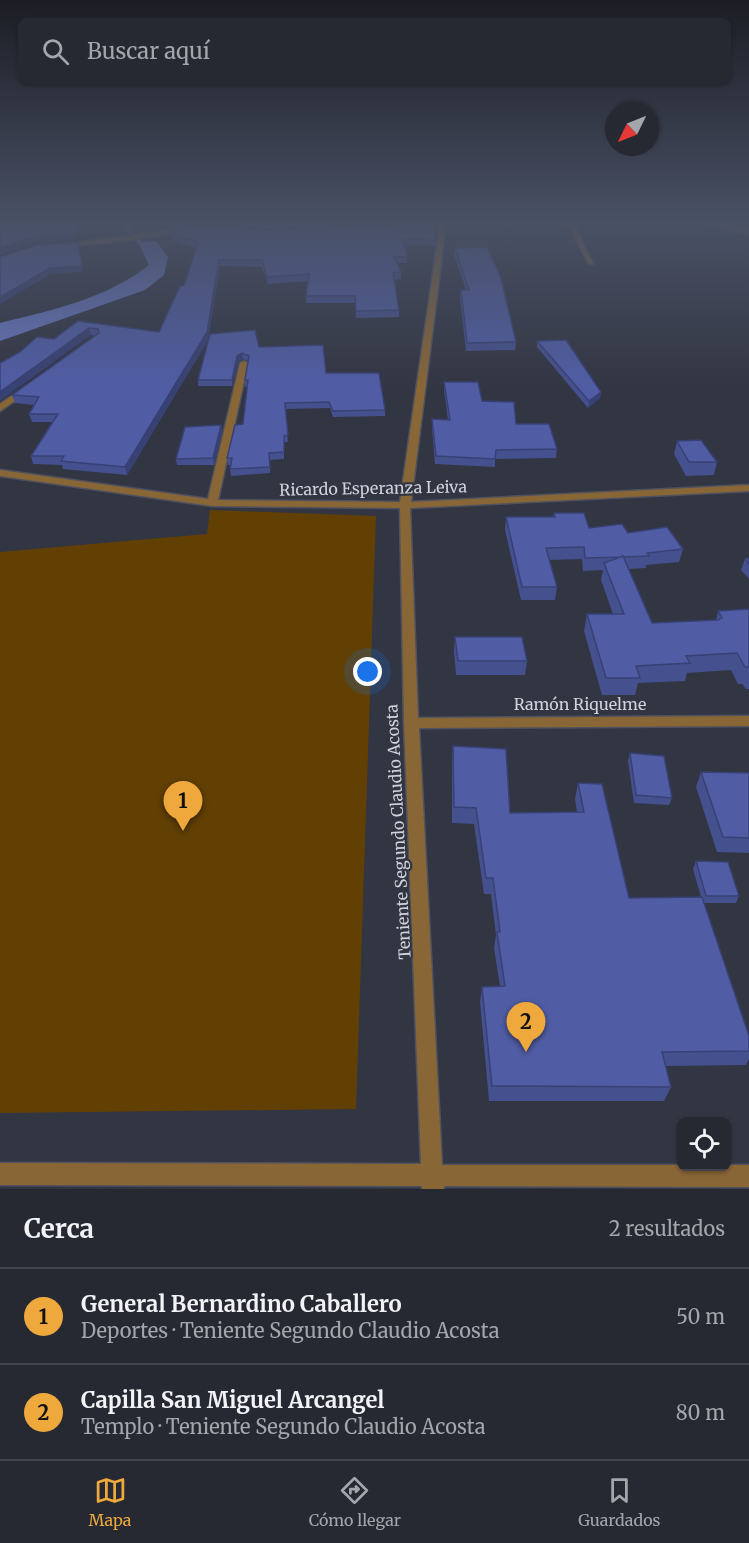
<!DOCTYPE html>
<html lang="es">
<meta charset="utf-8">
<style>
:root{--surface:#262832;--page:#32343e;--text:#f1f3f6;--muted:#a4a6ac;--line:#42444d;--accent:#eea83c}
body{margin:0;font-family:Merriweather,serif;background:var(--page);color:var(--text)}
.controls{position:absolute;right:18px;bottom:18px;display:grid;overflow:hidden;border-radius:9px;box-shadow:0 2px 4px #0004}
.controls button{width:54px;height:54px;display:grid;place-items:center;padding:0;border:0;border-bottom:2px solid var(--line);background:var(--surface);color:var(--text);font:30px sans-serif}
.compass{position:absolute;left:605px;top:102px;width:54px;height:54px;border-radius:50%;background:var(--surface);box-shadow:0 2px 4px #0004;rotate:227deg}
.you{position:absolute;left:368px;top:672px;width:21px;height:21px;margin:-15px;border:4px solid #fff;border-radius:50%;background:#1a73e8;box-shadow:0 0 0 9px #1a73e833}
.badge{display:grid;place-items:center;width:39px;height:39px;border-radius:50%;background:var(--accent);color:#111;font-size:20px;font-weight:700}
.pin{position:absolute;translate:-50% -50px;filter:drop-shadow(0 2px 3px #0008)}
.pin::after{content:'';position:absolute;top:32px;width:21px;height:18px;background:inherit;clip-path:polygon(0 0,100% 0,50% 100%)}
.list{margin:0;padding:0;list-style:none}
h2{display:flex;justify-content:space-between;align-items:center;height:78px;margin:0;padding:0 24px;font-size:26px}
h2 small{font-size:20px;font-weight:400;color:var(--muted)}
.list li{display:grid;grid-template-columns:39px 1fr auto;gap:18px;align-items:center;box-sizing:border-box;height:96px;padding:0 24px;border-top:2px solid var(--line)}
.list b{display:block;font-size:22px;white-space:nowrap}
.list p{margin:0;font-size:20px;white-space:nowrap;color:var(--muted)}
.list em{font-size:20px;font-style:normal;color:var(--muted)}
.icon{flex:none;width:33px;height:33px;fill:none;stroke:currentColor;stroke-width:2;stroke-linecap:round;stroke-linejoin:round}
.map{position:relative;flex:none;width:749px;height:1189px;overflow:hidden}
.search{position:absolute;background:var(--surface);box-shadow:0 2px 4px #0004;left:18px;right:18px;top:18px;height:66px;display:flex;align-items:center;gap:15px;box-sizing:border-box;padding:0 21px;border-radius:9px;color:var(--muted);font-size:22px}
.sheet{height:270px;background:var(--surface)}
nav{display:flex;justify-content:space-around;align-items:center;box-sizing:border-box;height:84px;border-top:2px solid var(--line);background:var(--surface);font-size:16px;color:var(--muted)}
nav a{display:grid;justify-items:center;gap:3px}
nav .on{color:var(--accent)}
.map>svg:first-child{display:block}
.green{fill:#624004}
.water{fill:#6775c0}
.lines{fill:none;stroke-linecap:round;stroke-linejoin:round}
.stream{fill:#6775c0;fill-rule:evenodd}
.street-casing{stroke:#4f515e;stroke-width:3}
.street{fill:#896636;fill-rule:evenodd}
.wall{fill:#45508e}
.shaded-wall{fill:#384174}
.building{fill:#505da5;stroke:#384174;stroke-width:1.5}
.labels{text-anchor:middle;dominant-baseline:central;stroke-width:4.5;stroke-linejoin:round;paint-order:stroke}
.street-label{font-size:16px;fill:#d1d3db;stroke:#323542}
</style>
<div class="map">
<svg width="749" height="1189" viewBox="0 0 749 1189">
<rect width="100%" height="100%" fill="#323542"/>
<path class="green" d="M 210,510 L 376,516 L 356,1109 L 0,1113 L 0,552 L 207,534 Z"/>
<path class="water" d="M 156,241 L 168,257 L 164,275 L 145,290 L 0,341 L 0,323 C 52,310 106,299 149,265 L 138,242 Z"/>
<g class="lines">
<path class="stream" d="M 129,224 L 133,224 L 129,228 L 151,250 L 151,252 L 147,252 L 124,229 L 124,227 Z"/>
<g class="street-casing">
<path id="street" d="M 440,224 L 446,224 L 411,502 L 749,485 L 749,491 L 410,508 L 418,718 L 749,716 L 749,726 L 419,728 L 442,1165 L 749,1165 L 749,1187 L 444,1186 L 444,1189 L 422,1189 L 422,1186 L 0,1185 L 0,1163 L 421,1164 L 404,723 L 400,508 L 212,506 L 0,476 L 0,470 L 208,499 L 240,363 L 244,361 L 248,363 L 218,500 L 400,502 Z
M 568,224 L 574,224 L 593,264 L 588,263 Z
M 710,224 L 718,224 L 749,231 L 749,235 Z
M 185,228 L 187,231 L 125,241 L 62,247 L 59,245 Z
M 26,386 L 30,389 L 29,391 L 0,411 L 0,404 Z"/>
</g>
<use href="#street" class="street"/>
</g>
<path class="wall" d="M 215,224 L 392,224 L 265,228 Z
M 170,230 L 265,230 L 436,232 L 435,246 L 404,245 L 407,257 L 407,263 L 397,263 L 401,272 L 401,279 L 394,280 L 399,310 L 399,317 L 356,318 L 355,303 L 306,303 L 306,296 L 308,281 L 268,284 L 262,267 L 220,266 L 208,340 L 127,475 L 63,469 L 62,465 L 33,464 L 31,456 L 52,422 L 32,422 L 29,414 L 35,405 L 15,403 L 12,395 L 95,336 L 91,335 L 54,339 L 78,321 L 159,332 L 184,286 L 196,248 L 172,240 Z
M 455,248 L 516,342 L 515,350 L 466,351 L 460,298 L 461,290 L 466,290 L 454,255 Z
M 210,334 L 259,347 L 326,373 L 385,410 L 385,416 L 333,417 L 330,408 L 285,409 L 288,442 L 284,442 L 284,459 L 270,460 L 270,473 L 231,476 L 230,469 L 231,465 L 228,465 L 227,458 L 243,424 L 247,387 L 245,387 L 245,380 L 248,361 L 243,359 L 238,362 L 232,386 L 198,386 L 198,380 Z
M 537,341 L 601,392 L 600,398 L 588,408 L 537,347 Z
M 444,382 L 482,401 L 516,424 L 557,449 L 556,458 L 495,459 L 495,467 L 435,464 L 432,428 L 432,419 L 448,420 L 444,390 Z
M 221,425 L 222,432 L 214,465 L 177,465 L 176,459 Z
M 677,441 L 717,462 L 714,475 L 686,476 L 674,454 Z
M 554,513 L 589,528 L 628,533 L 683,549 L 679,562 L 646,565 L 646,568 L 629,569 L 652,623 L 716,620 L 718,611 L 749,609 L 749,689 L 746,689 L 742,684 L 738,684 L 731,670 L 687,673 L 685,681 L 638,683 L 635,695 L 602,695 L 584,631 L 587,614 L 613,614 L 601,580 L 603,570 L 583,571 L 582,559 L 549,560 L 557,587 L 555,600 L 521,600 L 505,530 L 506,517 L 553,517 Z
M 749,558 L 749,579 L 741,570 L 745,559 Z
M 455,637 L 527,661 L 525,675 L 456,675 L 454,651 Z
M 453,746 L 510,813 L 577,812 L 575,799 L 578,783 L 629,898 L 701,897 L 693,869 L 696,861 L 739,896 L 736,903 L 704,903 L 749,1036 L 749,1059 L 746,1065 L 666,1066 L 671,1087 L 664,1101 L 489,1101 L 480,1002 L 482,987 L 500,986 L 494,948 L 496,935 L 491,894 L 484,894 L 474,824 L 452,823 L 452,762 Z
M 630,753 L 672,798 L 669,805 L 634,803 L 628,761 Z
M 701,772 L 749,773 L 749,853 L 717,852 L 696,787 Z"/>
<path class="shaded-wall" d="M 75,224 L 78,239 L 36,243 L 0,255 L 0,248 Z
M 168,224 L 201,224 L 169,228 Z
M 78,242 L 83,272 L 51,274 L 0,304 L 0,297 Z
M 219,260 L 220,266 L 208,340 L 127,475 L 125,467 Z
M 89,328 L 91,335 L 0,401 L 0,392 Z
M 242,353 L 243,359 L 238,362 L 232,386 L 232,380 L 237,356 Z
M 601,392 L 600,398 L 588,408 L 589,401 Z
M 221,425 L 222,432 L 214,465 L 213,458 Z"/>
<path class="building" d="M 0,224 L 75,224 L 77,233 L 35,237 L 0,248 Z
M 430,224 L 436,232 L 435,240 L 403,239 L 407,257 L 394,257 L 401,272 L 393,273 L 399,310 L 356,311 L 355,296 L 306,296 L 309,274 L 267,277 L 262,260 L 219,260 L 207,332 L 125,467 L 61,461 L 64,456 L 31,456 L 58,414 L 29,414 L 39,397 L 12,395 L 99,333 L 98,329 L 89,328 L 0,392 L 0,363 L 20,352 L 37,337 L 54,339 L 78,321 L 159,332 L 180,286 L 184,286 L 198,242 L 172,234 L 170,230 L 205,225 L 265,230 Z
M 78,242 L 82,266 L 50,268 L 0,297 L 0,257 L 37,245 Z
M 487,247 L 501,278 L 516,342 L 467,343 L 461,290 L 469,290 L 455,248 Z
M 255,330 L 259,347 L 323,345 L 326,373 L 379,373 L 385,410 L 333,411 L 329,402 L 285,403 L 288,435 L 284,436 L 284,452 L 269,453 L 270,467 L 230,469 L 232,458 L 227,458 L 235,425 L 243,424 L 248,380 L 245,380 L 249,356 L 242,353 L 237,356 L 232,380 L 198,380 L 210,334 Z
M 566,340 L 601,392 L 589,401 L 537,341 Z
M 444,382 L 478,382 L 482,401 L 514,402 L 516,424 L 549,424 L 557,449 L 496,450 L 495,459 L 436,456 L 432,419 L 450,420 Z
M 221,425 L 213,458 L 176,459 L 185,427 Z
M 701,440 L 717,462 L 689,462 L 677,441 Z
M 554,513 L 584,513 L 589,528 L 622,524 L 628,533 L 667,527 L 683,549 L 647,553 L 649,556 L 624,557 L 623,556 L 621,557 L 585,558 L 584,547 L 546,548 L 557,587 L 522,587 L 506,517 L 555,517 Z
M 623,556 L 652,623 L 718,620 L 722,618 L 718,611 L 749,609 L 749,667 L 745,667 L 737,653 L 686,656 L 690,663 L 636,666 L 640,678 L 606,678 L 587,614 L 624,614 L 604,563 Z
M 749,558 L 749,564 L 745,559 Z
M 455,637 L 522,637 L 527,661 L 458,661 Z
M 453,746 L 506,749 L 510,813 L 584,812 L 578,783 L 602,784 L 629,898 L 702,897 L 749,1036 L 749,1051 L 662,1052 L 671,1087 L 492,1086 L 482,987 L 505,986 L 497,932 L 500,932 L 493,878 L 486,878 L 476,808 L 454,807 Z
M 630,753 L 664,756 L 672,798 L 636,795 Z
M 701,772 L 749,773 L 749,838 L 723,837 Z
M 696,861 L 728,862 L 739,896 L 706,896 Z"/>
<linearGradient id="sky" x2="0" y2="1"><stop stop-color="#1c1d24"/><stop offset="0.57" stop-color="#495165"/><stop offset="1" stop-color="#495165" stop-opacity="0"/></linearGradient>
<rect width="749" height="390" fill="url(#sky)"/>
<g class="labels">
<g class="street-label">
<text transform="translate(373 488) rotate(-1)">Ricardo Esperanza Leiva</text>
<text x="580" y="704">Ramón Riquelme</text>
<text transform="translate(398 832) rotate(-93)">Teniente Segundo Claudio Acosta</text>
</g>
</g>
</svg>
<div class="controls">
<button><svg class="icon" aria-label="locate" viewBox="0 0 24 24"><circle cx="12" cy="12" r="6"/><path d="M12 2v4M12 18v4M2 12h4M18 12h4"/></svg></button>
</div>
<svg class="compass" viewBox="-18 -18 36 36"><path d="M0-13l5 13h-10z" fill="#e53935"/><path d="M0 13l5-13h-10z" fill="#a4a6ac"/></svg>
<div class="you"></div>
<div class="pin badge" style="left:183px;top:831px">1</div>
<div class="pin badge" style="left:526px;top:1052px">2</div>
<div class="search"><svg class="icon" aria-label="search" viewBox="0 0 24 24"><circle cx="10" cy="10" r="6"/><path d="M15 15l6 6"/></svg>Buscar aquí</div>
</div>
<section class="sheet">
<h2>Cerca<small>2 resultados</small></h2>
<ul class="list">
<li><span class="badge">1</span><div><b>General Bernardino Caballero</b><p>Deportes · Teniente Segundo Claudio Acosta</p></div><em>50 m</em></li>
<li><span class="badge">2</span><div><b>Capilla San Miguel Arcangel</b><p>Templo · Teniente Segundo Claudio Acosta</p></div><em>80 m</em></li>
</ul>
</section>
<nav>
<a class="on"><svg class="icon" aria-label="map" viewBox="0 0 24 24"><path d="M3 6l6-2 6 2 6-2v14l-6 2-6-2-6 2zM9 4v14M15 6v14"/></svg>Mapa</a>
<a><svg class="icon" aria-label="directions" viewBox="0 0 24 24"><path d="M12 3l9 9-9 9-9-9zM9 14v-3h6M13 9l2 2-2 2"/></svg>Cómo llegar</a>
<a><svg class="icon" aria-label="saved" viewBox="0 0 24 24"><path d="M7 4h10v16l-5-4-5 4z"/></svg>Guardados</a>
</nav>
